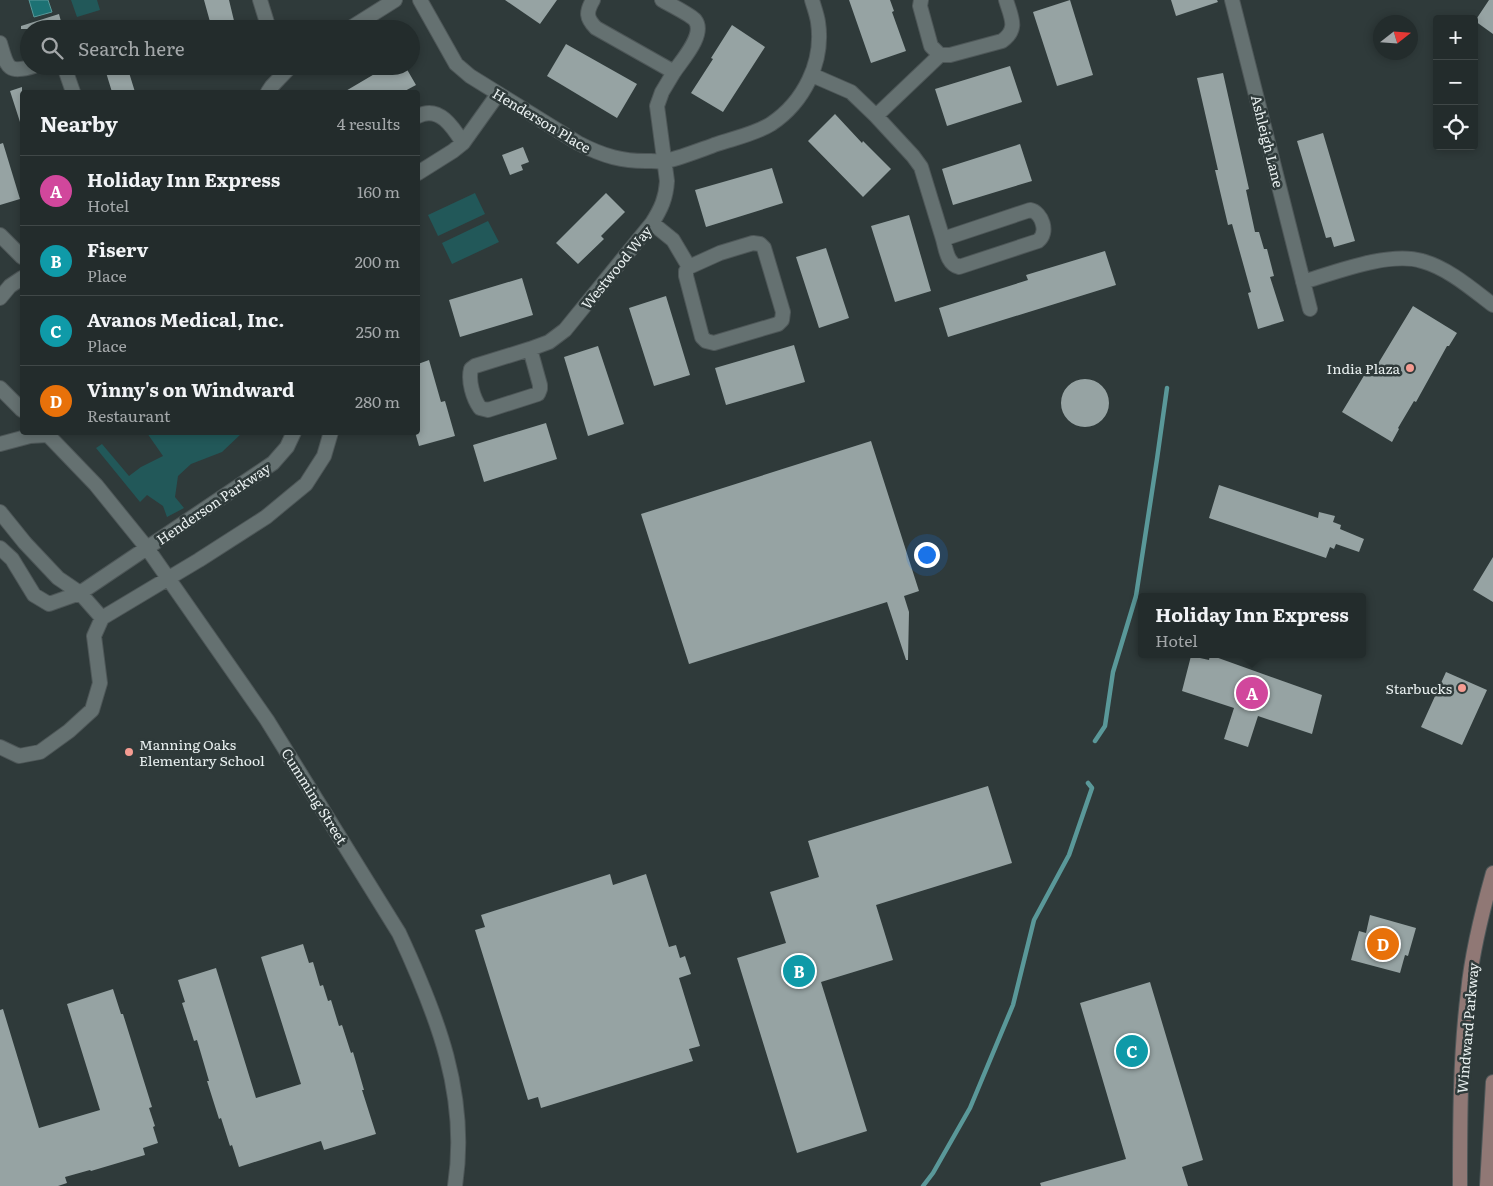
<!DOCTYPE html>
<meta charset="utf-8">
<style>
:root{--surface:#232c2c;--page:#2b3434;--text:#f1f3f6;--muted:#a3a7a9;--line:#404848;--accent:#e69b98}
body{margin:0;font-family:Literata,serif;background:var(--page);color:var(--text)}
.controls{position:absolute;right:15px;top:15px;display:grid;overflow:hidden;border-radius:5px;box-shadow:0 2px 8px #0003}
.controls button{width:45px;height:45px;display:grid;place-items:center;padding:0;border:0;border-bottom:1px solid var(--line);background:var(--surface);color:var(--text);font:25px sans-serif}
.compass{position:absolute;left:1373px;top:15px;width:45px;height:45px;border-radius:50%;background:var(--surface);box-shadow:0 2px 8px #0003;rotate:73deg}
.you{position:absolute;left:926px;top:554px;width:18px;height:18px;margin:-12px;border:4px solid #fff;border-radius:50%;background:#1a73e8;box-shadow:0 0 0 8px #1a73e833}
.badge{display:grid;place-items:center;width:32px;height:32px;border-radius:50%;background:var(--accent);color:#fff;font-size:16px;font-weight:700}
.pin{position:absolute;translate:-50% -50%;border:2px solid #fff;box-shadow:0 1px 5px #0006}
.popup{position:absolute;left:1138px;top:593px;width:228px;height:65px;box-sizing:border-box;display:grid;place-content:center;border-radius:5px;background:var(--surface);filter:drop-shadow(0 1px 4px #0005);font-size:16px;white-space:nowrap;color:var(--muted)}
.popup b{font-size:19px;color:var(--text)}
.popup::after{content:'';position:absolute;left:50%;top:100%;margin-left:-10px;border:10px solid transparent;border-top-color:var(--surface)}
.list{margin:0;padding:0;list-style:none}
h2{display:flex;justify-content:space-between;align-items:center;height:65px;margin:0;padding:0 20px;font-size:21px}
h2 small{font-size:16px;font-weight:400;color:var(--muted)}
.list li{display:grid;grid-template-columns:32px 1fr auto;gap:15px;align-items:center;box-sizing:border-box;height:70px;padding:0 20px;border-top:1px solid var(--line)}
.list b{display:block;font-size:19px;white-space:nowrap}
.list p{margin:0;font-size:16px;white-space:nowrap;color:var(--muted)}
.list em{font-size:16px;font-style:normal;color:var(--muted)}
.icon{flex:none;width:28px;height:28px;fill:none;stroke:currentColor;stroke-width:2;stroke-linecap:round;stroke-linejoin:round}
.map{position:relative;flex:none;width:1493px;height:1186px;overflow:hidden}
.search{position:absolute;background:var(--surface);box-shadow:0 2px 8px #0003;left:20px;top:20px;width:400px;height:55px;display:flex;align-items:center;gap:12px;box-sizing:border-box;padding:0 18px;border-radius:28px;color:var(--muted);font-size:19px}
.panel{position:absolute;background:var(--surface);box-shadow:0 2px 8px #0003;left:20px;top:90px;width:400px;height:345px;border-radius:5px}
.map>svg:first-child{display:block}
.green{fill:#225859}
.water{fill:#1d7274;stroke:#5a9899}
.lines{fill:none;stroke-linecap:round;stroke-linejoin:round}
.stream{stroke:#5a9899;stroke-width:4.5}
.building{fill:#96a3a3}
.minor-casing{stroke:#4e5758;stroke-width:16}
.secondary-casing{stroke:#4e5758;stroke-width:16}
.minor{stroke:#657171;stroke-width:14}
.secondary{stroke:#907875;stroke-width:14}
.poi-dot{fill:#f59c92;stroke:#2f3a3a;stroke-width:2}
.labels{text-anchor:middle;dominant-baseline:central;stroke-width:5;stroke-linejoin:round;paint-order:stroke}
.street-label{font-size:14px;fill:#e9f0f0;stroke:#2f3a3a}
.poi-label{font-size:14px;fill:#e9f0f0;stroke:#2f3a3a;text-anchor:end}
</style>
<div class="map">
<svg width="1493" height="1186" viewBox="0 0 1493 1186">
<rect width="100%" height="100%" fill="#2f3a3a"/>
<path class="green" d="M 71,0 L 97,0 L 100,10 L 77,17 Z
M 475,193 L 485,214 L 438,236 L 428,215 Z
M 488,221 L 499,242 L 452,264 L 442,243 Z
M 147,433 L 242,433 L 222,452 L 191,464 L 178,476 L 175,497 L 184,508 L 167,517 L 163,506 L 147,495 L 140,502 L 96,448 L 102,444 L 129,476 L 141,467 L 163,456 Z"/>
<path class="water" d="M 29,0 L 48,0 L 52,12 L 34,17 Z"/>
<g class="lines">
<path class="stream" d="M 1095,741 L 1105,726 L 1113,672 L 1136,596 L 1157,459 L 1167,388
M 923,1186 L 933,1173 L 970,1108 L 1013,1005 L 1034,920 L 1069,855 L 1092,788 L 1088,783"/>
</g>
<path class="building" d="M 204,0 L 229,0 L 236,29 L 212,29 Z
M 505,0 L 557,0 L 540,24 Z
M 849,0 L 890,0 L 894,11 L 892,12 L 906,51 L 871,63 Z
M 1070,0 L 1093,75 L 1057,86 L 1033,12 Z
M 1171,0 L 1217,0 L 1218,2 L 1176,16 Z
M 1489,0 L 1493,0 L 1493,34 L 1475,21 Z
M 59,14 L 63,29 L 21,29 L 21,26 Z
M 732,25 L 765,47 L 723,112 L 691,93 L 713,59 L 711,58 Z
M 566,44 L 637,84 L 617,118 L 547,76 Z
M 104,66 L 127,66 L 135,92 L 112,92 Z
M 388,66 L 405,66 L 416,85 L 403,92 L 344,92 Z
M 1010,66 L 1022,102 L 947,126 L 935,89 Z
M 1223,73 L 1249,189 L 1246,190 L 1255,232 L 1259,232 L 1264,249 L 1267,249 L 1274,276 L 1270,277 L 1284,321 L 1258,329 L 1248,293 L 1251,292 L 1232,224 L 1228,225 L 1215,170 L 1218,170 L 1197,78 Z
M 22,87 L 22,121 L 20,122 L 10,91 Z
M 835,114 L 862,143 L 863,141 L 891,169 L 863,197 L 808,141 Z
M 1323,133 L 1355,241 L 1334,247 L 1331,237 L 1326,238 L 1297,141 Z
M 3,143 L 20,199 L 0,205 L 0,144 Z
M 1020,144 L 1032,181 L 953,205 L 942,169 Z
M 523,147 L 529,162 L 521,165 L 523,170 L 510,175 L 502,155 Z
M 772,168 L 783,203 L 706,227 L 695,190 Z
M 606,193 L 625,212 L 601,236 L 604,239 L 578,264 L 556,243 Z
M 909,215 L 931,291 L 895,302 L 871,226 Z
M 826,248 L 849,318 L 819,328 L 796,257 Z
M 1105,251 L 1116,285 L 948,337 L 939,308 L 1028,280 L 1026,275 Z
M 522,278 L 533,315 L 460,337 L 449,300 Z
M 666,296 L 690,375 L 654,386 L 629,308 Z
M 1413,306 L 1457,333 L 1449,346 L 1447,346 L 1416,402 L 1414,401 L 1398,428 L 1399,429 L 1392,442 L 1342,412 L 1368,369 L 1373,372 Z
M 794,345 L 805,382 L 726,405 L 715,368 Z
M 598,346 L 624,424 L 588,436 L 564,357 Z
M 429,360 L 441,402 L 445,401 L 455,436 L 419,446 L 415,432 L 418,432 L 418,364 Z
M1061 403a24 24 0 1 1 48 0a24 24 0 1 1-48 0Z
M 546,423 L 557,459 L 484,482 L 473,445 Z
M 871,441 L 919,591 L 904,596 L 909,612 L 908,660 L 906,660 L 887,602 L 689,664 L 641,514 Z
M 1219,485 L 1318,518 L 1319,512 L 1335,516 L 1333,522 L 1341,525 L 1340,529 L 1364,539 L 1359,552 L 1336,544 L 1334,549 L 1330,547 L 1326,558 L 1209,518 Z
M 1493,557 L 1493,602 L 1473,590 Z
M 1210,655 L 1322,695 L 1312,734 L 1258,716 L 1248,747 L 1224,739 L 1234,708 L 1182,691 L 1191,656 L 1209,660 Z
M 1446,672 L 1487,690 L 1462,745 L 1421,727 Z
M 988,786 L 1012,863 L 876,905 L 893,960 L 821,982 L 867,1131 L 797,1153 L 737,958 L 786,943 L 770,892 L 819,877 L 808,841 Z
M 610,874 L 613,885 L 646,874 L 669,947 L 676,945 L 680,958 L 685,956 L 691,974 L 679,978 L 700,1046 L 689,1049 L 693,1061 L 541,1108 L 538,1097 L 528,1100 L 475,930 L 485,927 L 481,915 Z
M 1370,915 L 1416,928 L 1408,956 L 1405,955 L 1400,973 L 1351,960 L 1359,931 L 1366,933 Z
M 303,944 L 309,963 L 313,962 L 320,986 L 323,985 L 328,1001 L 331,1000 L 339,1026 L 342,1025 L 351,1053 L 353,1052 L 364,1090 L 362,1090 L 376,1134 L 324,1150 L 321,1141 L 239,1167 L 232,1145 L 230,1146 L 221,1118 L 219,1119 L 207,1081 L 209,1081 L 197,1040 L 194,1041 L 182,1003 L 185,1002 L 178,980 L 216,968 L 256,1098 L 301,1084 L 261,957 Z
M 1150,982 L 1203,1160 L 1182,1167 L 1188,1186 L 1041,1186 L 1040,1183 L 1126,1159 L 1080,1003 Z
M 113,989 L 121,1014 L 123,1014 L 152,1107 L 149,1108 L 155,1126 L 153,1127 L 158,1143 L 143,1148 L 145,1155 L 91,1171 L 90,1170 L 65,1177 L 67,1183 L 58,1186 L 0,1186 L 0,1010 L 3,1009 L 39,1128 L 100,1110 L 67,1004 Z"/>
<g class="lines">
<g class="minor-casing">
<path id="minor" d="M 260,0 L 269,29
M 420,0 L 456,64 L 470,76 L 578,143 C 603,156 623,162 651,161 C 656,161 661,162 666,161 C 683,157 700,150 717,144 C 735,138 755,134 771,124 C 804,102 824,62 818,22 C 817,15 814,7 812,0
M 593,0 C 586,12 586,18 596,28 L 674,72 C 682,60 706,34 695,20 C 691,15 669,4 662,0
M 921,0 L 920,6 L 931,46 L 940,55 L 950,55 L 1002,41 C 1019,29 1011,17 1006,0
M 1232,0 L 1310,309
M 349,29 L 395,0
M 0,43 C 7,67 7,74 34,66
M 64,66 L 73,92
M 812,75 L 851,92 L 876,116 L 913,156 L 921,167 L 943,239
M 268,92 L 272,86 L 291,66
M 418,116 C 439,105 453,127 463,143 L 453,151 L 418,173
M 876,116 L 940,55
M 463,143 L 498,94
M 1030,210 C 1042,212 1049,233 1038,241 L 959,267 C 947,264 946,249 943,239 Z
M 652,223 L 673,240 L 689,267
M 0,235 L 22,257
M 753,243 L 760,244 L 764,248 L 783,312 L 782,320 L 778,324 L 714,343 L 706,341 L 702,337 L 686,276 L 686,271 L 689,267 L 720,253 Z
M 1303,282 C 1336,272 1390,251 1422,261 C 1448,268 1472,289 1493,305
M 0,298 L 10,286 L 22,278
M 530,349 L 549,342 L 565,330 L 652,223 C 661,209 666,198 667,181 L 657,106 L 662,92 L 674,72
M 530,349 L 540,385 L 540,389 L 538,394 L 488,410 L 480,408 C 473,398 468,381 471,369 L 475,366 Z
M 0,388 L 22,410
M 45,432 L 96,485 L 147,548 L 267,720 L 399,933 C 437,1015 469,1095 455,1186
M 0,444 L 30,436 L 47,435
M 0,512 L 25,543 L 58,578 L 80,593 L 102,618
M 0,548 L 12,559 L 34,595 L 49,604 L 80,593 L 273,463 L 287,447 L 294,432
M 0,747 L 19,756 L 40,752 L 69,731 L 92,710 L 100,683 L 94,636 L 102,618 L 199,560 L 266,517 L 306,484 L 324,456 L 331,432"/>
</g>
<g class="secondary-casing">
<path id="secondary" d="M 1460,1186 C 1460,1121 1460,1056 1468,992 C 1472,951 1482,912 1493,873
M 1487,1186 L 1493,1082"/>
</g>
<use href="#minor" class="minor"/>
<use href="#secondary" class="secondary"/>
</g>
<g class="poi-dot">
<circle cx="1410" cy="368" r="5"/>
<circle cx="1462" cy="688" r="5"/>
<circle cx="129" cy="752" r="5"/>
</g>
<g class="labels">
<g class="street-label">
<text transform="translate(542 120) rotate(31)">Henderson Place</text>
<text transform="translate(1268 141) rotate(76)">Ashleigh Lane</text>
<text transform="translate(616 267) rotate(-51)">Westwood Way</text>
<text transform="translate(213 503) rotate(-34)">Henderson Parkway</text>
<text transform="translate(315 796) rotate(58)">Cumming Street</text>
<text transform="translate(1467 1028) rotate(-85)">Windward Parkway</text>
</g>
<g class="poi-label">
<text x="1400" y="368">India Plaza</text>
<text x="1452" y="688">Starbucks</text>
<text x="139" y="744" text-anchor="start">Manning Oaks<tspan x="139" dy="16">Elementary School</tspan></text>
</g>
</g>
</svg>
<div class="controls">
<button>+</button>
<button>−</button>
<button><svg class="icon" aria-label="locate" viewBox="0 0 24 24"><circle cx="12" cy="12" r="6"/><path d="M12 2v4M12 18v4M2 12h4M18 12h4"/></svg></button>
</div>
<svg class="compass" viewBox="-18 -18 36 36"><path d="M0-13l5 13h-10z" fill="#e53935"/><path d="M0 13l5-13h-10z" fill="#a3a7a9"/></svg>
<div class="you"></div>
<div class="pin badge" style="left:1252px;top:693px;background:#d1479c">A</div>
<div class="popup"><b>Holiday Inn Express</b>Hotel</div>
<div class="pin badge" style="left:799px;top:971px;background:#0f9aa8">B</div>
<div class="pin badge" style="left:1132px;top:1051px;background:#0f9aa8">C</div>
<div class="pin badge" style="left:1383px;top:944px;background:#e8710a">D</div>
<div class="search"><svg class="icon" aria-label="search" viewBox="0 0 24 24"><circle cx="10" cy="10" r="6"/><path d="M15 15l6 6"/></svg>Search here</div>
<section class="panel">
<h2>Nearby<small>4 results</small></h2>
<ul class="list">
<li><span class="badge" style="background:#d1479c">A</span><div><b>Holiday Inn Express</b><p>Hotel</p></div><em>160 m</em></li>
<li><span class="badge" style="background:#0f9aa8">B</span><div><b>Fiserv</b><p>Place</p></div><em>200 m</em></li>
<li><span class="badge" style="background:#0f9aa8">C</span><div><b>Avanos Medical, Inc.</b><p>Place</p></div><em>250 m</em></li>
<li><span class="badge" style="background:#e8710a">D</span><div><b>Vinny's on Windward</b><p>Restaurant</p></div><em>280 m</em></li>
</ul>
</section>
</div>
